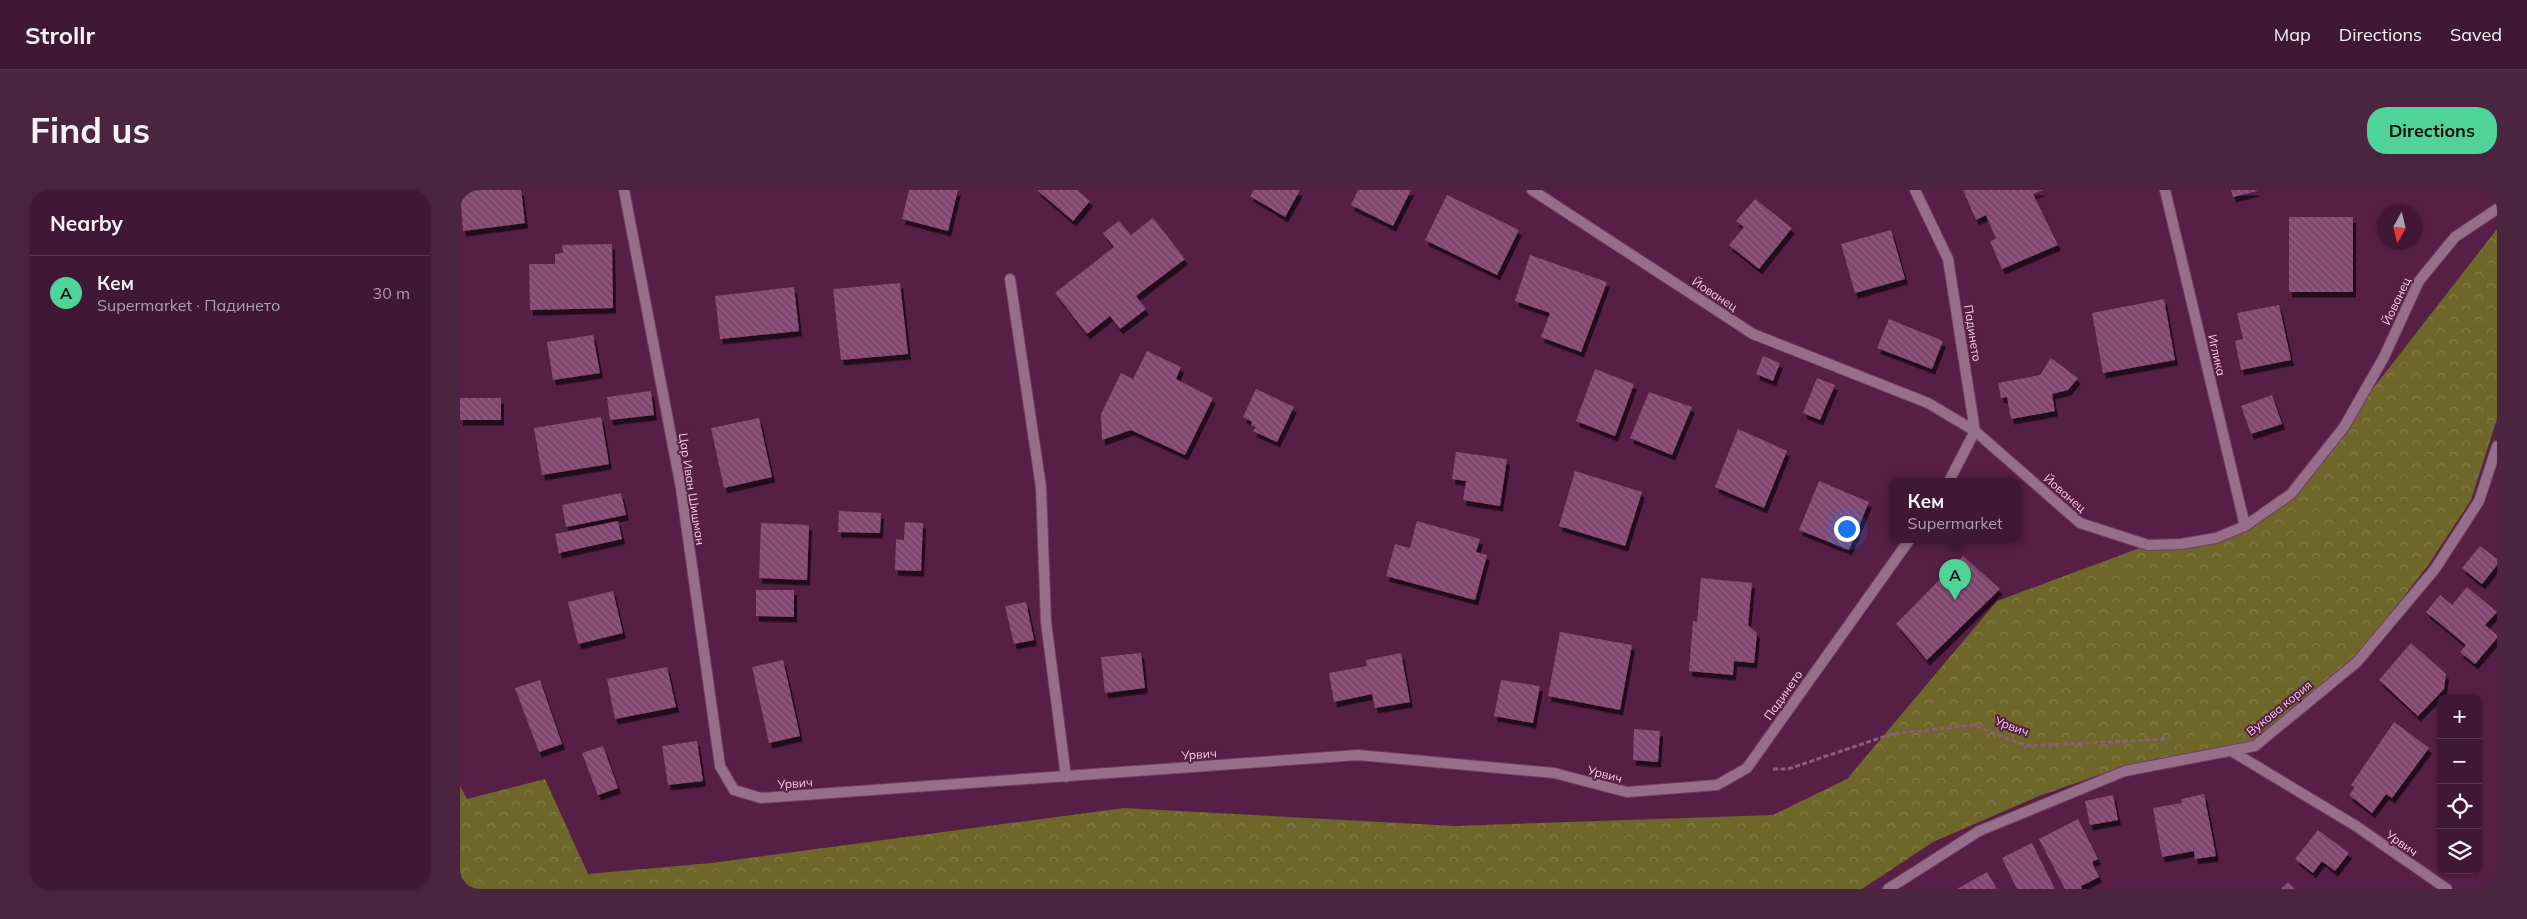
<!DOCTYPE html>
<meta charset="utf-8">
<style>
:root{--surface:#401734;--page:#4b2440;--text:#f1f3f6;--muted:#ae9fac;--line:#59364f;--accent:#4fd399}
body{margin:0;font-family:Mulish,sans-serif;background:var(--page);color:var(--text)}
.controls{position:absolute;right:15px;bottom:15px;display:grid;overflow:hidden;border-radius:10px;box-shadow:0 1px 4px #0004}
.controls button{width:45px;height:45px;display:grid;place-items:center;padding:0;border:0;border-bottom:1px solid var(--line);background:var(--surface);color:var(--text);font:25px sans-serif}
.compass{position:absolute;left:1917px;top:15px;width:45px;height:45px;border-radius:50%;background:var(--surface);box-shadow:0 1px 4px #0004;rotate:188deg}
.you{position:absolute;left:1386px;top:338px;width:18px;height:18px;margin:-12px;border:4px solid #fff;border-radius:50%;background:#1a73e8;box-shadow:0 0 0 8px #1a73e833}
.badge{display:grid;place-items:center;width:32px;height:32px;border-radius:50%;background:var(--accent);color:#111;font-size:16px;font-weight:700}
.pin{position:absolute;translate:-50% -41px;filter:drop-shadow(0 1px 2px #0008)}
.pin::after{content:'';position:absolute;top:26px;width:18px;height:15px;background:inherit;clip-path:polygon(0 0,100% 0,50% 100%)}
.popup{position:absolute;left:1429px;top:288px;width:132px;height:65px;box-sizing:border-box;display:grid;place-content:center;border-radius:10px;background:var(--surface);filter:drop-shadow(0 1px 4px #0005);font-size:16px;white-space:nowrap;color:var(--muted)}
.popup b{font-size:19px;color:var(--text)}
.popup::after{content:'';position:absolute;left:50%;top:100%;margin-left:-10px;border:10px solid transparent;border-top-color:var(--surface)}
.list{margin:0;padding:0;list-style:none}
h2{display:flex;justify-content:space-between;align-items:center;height:65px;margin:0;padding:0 20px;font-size:21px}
h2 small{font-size:16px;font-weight:400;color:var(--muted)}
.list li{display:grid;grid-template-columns:32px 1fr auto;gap:15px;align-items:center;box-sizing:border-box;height:75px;padding:0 20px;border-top:1px solid var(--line)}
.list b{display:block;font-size:19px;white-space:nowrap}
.list p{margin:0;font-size:16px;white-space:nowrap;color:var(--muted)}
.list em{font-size:16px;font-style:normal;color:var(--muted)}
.icon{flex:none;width:28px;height:28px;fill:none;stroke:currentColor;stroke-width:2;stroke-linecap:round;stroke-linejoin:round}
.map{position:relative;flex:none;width:2037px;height:699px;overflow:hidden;border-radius:20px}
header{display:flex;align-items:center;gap:30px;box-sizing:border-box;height:70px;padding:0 25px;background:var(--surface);border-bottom:1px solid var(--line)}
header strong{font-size:24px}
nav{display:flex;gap:28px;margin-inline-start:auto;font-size:18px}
.intro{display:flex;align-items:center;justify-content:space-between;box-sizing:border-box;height:120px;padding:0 30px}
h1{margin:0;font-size:35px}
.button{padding:12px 22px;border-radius:20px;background:var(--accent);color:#111;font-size:18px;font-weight:700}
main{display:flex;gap:30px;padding:0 30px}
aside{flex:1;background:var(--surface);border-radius:20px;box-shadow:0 1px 4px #0004}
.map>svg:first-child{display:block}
.forest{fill:url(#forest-crowns)}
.building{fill:url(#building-back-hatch);filter:url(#shadow)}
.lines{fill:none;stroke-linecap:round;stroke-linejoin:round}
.lane-casing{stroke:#723e62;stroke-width:12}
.street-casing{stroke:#723e62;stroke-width:12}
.path{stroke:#8c5c7d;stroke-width:3;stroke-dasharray:5 2.5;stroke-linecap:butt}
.lane{stroke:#976e89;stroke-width:10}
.street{stroke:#976e89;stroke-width:10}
.labels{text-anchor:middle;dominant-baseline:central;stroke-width:4;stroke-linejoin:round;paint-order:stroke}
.street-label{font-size:12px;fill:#f1cee4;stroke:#561f46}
</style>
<header>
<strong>Strollr</strong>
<nav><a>Map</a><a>Directions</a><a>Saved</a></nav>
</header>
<div class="intro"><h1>Find us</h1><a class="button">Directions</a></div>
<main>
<aside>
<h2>Nearby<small></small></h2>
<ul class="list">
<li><span class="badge">A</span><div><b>Кем</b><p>Supermarket · Падинето</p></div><em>30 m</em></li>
</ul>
</aside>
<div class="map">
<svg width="2037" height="699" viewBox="0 0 2037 699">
<defs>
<pattern id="forest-crowns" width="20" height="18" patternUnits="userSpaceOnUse" patternTransform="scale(1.25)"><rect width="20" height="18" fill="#6f662a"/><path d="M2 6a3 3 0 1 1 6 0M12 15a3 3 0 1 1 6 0" fill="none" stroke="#847b49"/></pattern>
<pattern id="building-back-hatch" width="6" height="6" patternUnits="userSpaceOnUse" patternTransform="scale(1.25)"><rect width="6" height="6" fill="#82476f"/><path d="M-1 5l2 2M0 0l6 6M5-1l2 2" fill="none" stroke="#946083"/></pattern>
<filter id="shadow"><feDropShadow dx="3" dy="5.5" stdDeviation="0" flood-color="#0009"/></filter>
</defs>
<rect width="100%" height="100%" fill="#561f46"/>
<path class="forest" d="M 2037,39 L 2037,229 L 2011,310 L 1969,374 L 1894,471 L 1795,556 L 1659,578 L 1579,606 L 1473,652 L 1402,699 L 0,699 L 0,596 L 7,609 L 85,589 L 128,684 L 251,673 L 664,618 L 995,636 L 1313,625 L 1387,589 L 1537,411 L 1688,355 L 1756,348 L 1831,304 Z"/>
<path class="building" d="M 0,0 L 61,0 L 65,33 L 3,41 Z
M 449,0 L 498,0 L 488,41 L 442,29 Z
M 577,0 L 617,0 L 630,11 L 613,31 Z
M 794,0 L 840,0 L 825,27 L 790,6 Z
M 898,0 L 951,0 L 933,36 L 891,15 Z
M 1503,0 L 1583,0 L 1573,4 L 1598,55 L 1542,79 L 1530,51 L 1536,49 L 1526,25 L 1516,30 Z
M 1771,0 L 1797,0 L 1797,1 L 1773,7 Z
M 987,5 L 1059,40 L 1037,85 L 965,50 Z
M 1295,9 L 1332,38 L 1299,79 L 1269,55 L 1284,37 L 1276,31 Z
M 1829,27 L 1893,27 L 1893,102 L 1829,102 Z
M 693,28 L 725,69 L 676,106 L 686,119 L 660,139 L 650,126 L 627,144 L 595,103 L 654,57 L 643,43 L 659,31 L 671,45 Z
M 1431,40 L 1445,89 L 1395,103 L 1381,54 Z
M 152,54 L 153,118 L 70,120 L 69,74 L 95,74 L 95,64 L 103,63 L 102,55 Z
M 1070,65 L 1147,92 L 1121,162 L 1081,147 L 1090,123 L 1055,111 Z
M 440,93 L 448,164 L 381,170 L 373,99 Z
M 334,97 L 339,141 L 260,149 L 255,106 Z
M 1704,109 L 1715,170 L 1643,183 L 1632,123 Z
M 1819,115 L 1831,170 L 1781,180 L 1775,151 L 1783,149 L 1777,123 Z
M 1429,129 L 1483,151 L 1472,179 L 1417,158 Z
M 133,145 L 140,183 L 93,190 L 87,152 Z
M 687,161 L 721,177 L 716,189 L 753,208 L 725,265 L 671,240 L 642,250 L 641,224 L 661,183 L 673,189 Z
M 1303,166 L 1320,173 L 1313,191 L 1296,184 Z
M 1591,168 L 1618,188 L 1608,200 L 1592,204 L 1595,221 L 1551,229 L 1547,207 L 1541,208 L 1538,193 L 1580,185 Z
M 1135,179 L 1174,194 L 1155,246 L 1116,231 Z
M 1357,188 L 1375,195 L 1360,230 L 1343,223 Z
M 796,199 L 834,217 L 817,252 L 793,241 L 796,237 L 791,235 L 792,232 L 783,227 Z
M 191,201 L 194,225 L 150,230 L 147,207 Z
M 1189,202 L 1232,217 L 1212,265 L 1170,248 Z
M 1812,205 L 1822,234 L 1791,244 L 1781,216 Z
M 0,208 L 41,208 L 41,230 L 0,230 Z
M 141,227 L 149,274 L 82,285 L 74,238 Z
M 299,228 L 312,287 L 264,298 L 251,238 Z
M 1278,239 L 1327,261 L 1304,318 L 1255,297 Z
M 996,262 L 1047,269 L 1040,316 L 1003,310 L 1006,291 L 992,289 Z
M 1115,281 L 1182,302 L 1165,356 L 1099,336 Z
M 1359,291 L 1409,312 L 1389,360 L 1339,340 Z
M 161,303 L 166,325 L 106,337 L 102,315 Z
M 379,321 L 421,323 L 420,343 L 378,342 Z
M 158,331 L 162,349 L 99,363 L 95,344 Z
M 957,331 L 1020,349 L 1016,362 L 1027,365 L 1015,410 L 926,386 L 935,354 L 950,358 Z
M 445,332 L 463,333 L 461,381 L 435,380 L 436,349 L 444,350 Z
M 301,333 L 349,335 L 347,390 L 299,388 Z
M 2020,356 L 2037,369 L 2037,375 L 2022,394 L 2002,378 Z
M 1503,366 L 1540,399 L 1467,470 L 1436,434 Z
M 1241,388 L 1292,393 L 1288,435 L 1297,443 L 1294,473 L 1274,471 L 1273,485 L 1229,481 L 1233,431 L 1237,432 Z
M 2007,397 L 2037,422 L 2025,435 L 2037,445 L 2037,448 L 2015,474 L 2000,462 L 2006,455 L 1966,422 L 1980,405 L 1992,415 Z
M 296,400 L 334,400 L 334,427 L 296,426 Z
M 153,401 L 163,443 L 118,454 L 108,412 Z
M 566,412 L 574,450 L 554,454 L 545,416 Z
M 1100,442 L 1172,455 L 1160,520 L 1088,506 Z
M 1951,453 L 1986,484 L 1984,499 L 1958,526 L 1919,490 Z
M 681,463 L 685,498 L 645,503 L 641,467 Z
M 941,463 L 950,512 L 915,518 L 912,504 L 874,512 L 869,483 L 907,476 L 906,470 Z
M 323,470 L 340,546 L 309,553 L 292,477 Z
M 207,477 L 216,517 L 155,529 L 147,489 Z
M 80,490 L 102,554 L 79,562 L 55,498 Z
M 1041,490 L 1080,496 L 1073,533 L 1034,526 Z
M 1934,532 L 1969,558 L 1932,608 L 1926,604 L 1912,623 L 1889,605 L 1895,597 L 1891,595 Z
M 1174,539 L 1200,541 L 1198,572 L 1173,570 Z
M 237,551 L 243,591 L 208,595 L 202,556 Z
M 143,556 L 158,598 L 138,605 L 122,563 Z
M 1744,604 L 1756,666 L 1735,669 L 1734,661 L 1702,667 L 1693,618 L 1722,613 L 1721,609 Z
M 1653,605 L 1658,630 L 1630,635 L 1625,611 Z
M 1618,629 L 1638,669 L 1632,672 L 1639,687 L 1621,696 L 1622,699 L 1605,699 L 1579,649 Z
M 1858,640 L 1889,663 L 1875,681 L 1862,671 L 1853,683 L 1835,669 Z
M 1572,653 L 1595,699 L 1557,699 L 1542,668 Z
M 1527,682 L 1537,699 L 1497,699 Z
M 1828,692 L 1835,699 L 1821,699 Z"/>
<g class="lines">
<g class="lane-casing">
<path id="lane" d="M 550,89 L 581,297 L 586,432 L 606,587"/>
</g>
<g class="street-casing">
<path id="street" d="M 164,0 L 221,298 L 260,576 L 274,600 L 301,608 L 898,565 L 1094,583 L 1167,602 L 1257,595 L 1287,578 L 1450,349
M 1072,0 L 1293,144 L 1468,213 L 1515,241 L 1620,333 L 1688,355 L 1721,354 L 1756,348 L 1785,336 L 1831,304 L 1884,237 L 1924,167 L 1959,91 L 1995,47 L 2037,19
M 1455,0 L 1488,69 L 1515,241 L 1489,291
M 1705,0 L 1785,336
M 1773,562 L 1896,636 L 1987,699
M 1428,699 L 1519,641 L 1665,581 L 1795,556 L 1897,472 L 1975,379 L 2019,311 L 2037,256"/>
</g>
<path class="path" d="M 1313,579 L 1328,579 L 1432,544 L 1513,535 L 1567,556 L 1706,549"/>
<use href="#lane" class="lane"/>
<use href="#street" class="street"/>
</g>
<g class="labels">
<g class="street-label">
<text transform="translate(1255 104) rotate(33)">Йованец</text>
<text transform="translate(1936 111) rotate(-65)">Йованец</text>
<text transform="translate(1513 143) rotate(81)">Падинето</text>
<text transform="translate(1757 165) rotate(77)">Иглика</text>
<text transform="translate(232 299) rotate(81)">Цар Иван Шишман</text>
<text transform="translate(1605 303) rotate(41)">Йованец</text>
<text transform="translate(1323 505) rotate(-55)">Падинето</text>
<text transform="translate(1819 518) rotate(-39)">Вукова кория</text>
<text transform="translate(1552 536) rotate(21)">Урвич</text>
<text transform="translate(739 564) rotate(-4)">Урвич</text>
<text transform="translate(1145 584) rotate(15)">Урвич</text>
<text transform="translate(335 593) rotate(-4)">Урвич</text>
<text transform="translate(1942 653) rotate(35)">Урвич</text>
</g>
</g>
</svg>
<div class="controls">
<button>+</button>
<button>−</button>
<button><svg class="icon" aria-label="locate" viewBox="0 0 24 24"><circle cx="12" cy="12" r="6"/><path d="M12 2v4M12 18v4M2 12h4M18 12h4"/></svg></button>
<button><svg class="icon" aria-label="layers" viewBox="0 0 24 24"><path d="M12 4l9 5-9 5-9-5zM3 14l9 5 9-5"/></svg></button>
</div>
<svg class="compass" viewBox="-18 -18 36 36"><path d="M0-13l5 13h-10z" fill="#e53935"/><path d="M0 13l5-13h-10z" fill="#ae9fac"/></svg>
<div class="you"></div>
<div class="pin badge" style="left:1495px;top:410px">A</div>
<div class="popup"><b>Кем</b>Supermarket</div>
</div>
</main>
